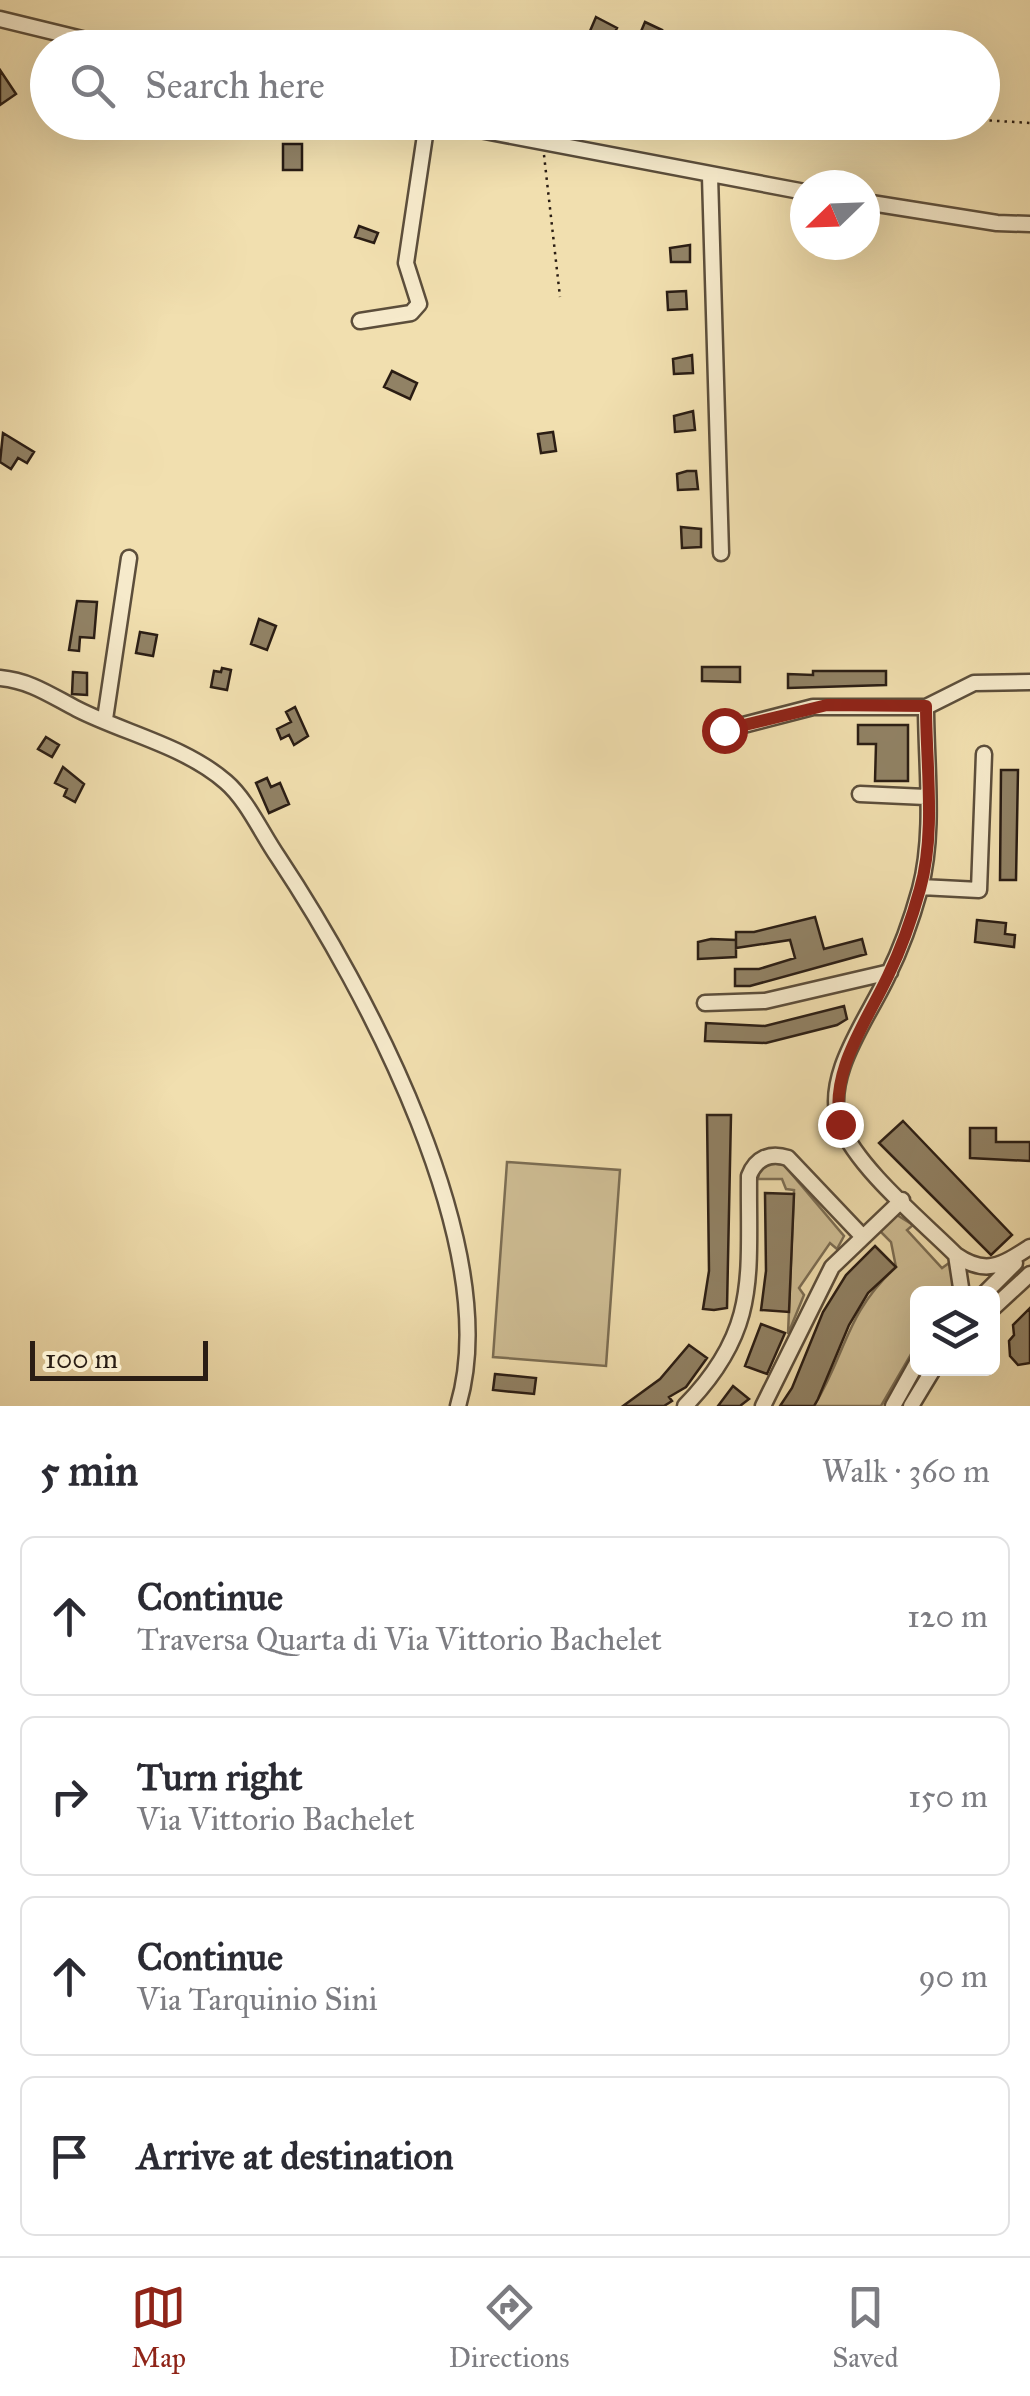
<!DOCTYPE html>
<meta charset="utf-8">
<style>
:root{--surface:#fff;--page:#f2f2f3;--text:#2b2b33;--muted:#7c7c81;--line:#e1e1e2;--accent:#8f2418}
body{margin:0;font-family:"IM FELL Great Primer",serif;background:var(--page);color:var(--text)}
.controls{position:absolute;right:30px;bottom:30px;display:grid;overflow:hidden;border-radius:15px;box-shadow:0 10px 40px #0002}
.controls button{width:90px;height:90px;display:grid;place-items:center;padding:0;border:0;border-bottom:2px solid var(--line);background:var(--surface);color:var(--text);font:50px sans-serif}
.compass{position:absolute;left:790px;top:170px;width:90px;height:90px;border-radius:50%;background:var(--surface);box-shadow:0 10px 40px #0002;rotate:247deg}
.scale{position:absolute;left:30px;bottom:25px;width:178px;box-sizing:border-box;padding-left:10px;border:5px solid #2a1d14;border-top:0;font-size:28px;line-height:35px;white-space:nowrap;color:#2a1d14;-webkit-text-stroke:8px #f6eacb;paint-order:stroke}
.stop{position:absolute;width:30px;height:30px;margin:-22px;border:8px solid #8f2418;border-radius:50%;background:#fff}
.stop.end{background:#8f2418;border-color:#fff;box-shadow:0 2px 10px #0008}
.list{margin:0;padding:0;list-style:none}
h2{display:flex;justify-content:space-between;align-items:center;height:130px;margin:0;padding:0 40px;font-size:42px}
h2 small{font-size:32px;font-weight:400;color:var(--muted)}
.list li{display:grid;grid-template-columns:65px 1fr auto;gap:30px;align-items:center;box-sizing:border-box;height:160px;margin:0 20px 20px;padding:0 20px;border:2px solid var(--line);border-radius:15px}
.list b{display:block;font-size:38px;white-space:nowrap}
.list p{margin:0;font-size:32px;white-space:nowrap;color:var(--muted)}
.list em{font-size:32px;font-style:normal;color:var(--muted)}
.icon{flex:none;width:55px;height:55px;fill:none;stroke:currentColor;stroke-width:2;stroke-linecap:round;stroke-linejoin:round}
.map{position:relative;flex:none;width:1030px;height:1406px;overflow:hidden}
.search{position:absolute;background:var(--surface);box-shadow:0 10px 40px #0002;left:30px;right:30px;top:30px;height:110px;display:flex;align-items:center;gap:25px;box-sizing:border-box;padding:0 35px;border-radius:55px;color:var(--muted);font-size:38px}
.sheet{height:850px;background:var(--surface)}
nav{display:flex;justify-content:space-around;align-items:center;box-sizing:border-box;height:140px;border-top:2px solid var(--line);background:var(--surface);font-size:28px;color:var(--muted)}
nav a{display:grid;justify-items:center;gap:5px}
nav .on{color:var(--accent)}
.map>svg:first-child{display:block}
.green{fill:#cfbe95;stroke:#7c6e54;stroke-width:2.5}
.building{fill:#918265;stroke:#2a1d14;stroke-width:2.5}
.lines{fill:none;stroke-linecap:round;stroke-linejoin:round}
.minor-casing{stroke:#5c4e3b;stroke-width:19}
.path{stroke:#2a1d14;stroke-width:2.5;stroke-dasharray:2.5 5;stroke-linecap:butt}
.minor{stroke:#f6eacb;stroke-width:14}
.route{stroke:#8f2418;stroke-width:12}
</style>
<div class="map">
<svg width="1030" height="1406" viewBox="0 0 1030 1406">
<rect width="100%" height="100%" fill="#f1dfaf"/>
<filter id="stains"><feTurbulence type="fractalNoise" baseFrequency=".002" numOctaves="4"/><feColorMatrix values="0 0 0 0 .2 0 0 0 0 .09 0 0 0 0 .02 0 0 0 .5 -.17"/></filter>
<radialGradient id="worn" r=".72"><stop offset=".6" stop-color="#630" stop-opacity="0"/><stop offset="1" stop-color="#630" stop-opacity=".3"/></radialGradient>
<path class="green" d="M 507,1162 L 620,1170 L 606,1366 L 493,1357 Z
M 771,1163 L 784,1165 L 844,1236 L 837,1249 L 830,1243 L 799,1288 L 804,1295 L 788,1334 L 794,1190 L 786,1189 L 782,1179 L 758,1179 L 759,1171 Z
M 897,1215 L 913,1225 L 907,1230 L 942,1268 L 949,1263 L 955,1272 L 955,1293 L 918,1294 L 917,1344 L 881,1406 L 814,1406 C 847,1352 845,1314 896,1267 L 891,1242 L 879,1230 Z"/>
<path class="building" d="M 596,17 L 617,28 L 608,45 L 592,37 L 590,31 Z
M 645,22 L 662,30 L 655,48 L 634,48 Z
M 0,70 L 16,94 L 0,105 Z
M 283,144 L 302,144 L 302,170 L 283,170 Z
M 359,226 L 378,233 L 374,243 L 355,237 Z
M 690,245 L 690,262 L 671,262 L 670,248 Z
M 686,291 L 687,309 L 668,310 L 667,292 Z
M 692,355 L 693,373 L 674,374 L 673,359 Z
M 392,371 L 417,383 L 410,399 L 384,387 Z
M 693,411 L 695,430 L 675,432 L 674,416 Z
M 553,432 L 556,451 L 541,453 L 538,434 Z
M 3,433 L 34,452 L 27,463 L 18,458 L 11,469 L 0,462 Z
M 687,471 L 696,471 L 698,489 L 678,490 L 677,474 Z
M 681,527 L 701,529 L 701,547 L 682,548 Z
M 77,601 L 97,602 L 94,638 L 80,637 L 79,651 L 69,650 Z
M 259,619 L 276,626 L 267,650 L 251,644 Z
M 140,632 L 157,635 L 153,656 L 136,653 Z
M 702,667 L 740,667 L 740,682 L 702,681 Z
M 222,668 L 231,670 L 227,690 L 211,687 L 214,671 L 221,672 Z
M 813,671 L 886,671 L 886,685 L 788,688 L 788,674 L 813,675 Z
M 73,672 L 87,673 L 87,695 L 72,694 Z
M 295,707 L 308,736 L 294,745 L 289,735 L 281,739 L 277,729 L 291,722 L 286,712 Z
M 858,725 L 908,725 L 908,781 L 875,781 L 876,744 L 858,744 Z
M 46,737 L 59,745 L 52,757 L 38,749 Z
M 63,767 L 84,784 L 75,802 L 64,796 L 67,789 L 55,783 Z
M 1001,770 L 1018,770 L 1016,880 L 1000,880 Z
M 267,778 L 271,787 L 280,783 L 289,804 L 269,813 L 256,783 Z
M 815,917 L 824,949 L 862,939 L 866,954 L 750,986 L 735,986 L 735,969 L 759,969 L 795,958 L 790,940 L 736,948 L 736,932 L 754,932 Z
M 977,920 L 1006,923 L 1005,934 L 1015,935 L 1014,947 L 975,942 Z
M 711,939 L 736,940 L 736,957 L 698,959 L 698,942 Z
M 844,1006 L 847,1019 L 837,1025 L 766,1043 L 705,1041 L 706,1023 L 765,1026 Z
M 707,1115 L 731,1115 L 727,1308 L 714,1310 L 703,1309 L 709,1271 Z
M 903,1121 L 1012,1235 L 991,1255 L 879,1143 Z
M 970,1128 L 996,1128 L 996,1142 L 1030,1142 L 1030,1161 L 970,1158 Z
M 765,1193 L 794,1194 L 789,1312 L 761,1310 L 766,1271 Z
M 875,1246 L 896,1267 L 868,1293 L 849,1325 L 818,1399 L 814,1406 L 780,1406 L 792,1388 L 823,1312 L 846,1275 Z
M 1030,1308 L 1030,1363 L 1018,1365 L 1010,1356 L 1009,1341 L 1014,1335 L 1013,1325 Z
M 761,1324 L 785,1333 L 767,1374 L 745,1366 Z
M 689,1345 L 707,1358 L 686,1387 L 669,1397 L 672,1401 L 664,1406 L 623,1406 L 660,1379 Z
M 495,1374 L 536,1378 L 534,1394 L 493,1390 Z
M 733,1386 L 749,1399 L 740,1406 L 718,1406 Z"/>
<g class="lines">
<g class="minor-casing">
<path id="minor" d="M 0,19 L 119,48
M 438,122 L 805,192
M 710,176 L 721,553
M 865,202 L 997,223 L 1030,224
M 360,321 L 411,313 L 419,304 L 406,263 L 427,122
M 0,678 C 31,681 50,695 77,709 C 124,733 185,746 226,782 C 247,800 262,834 278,857 C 365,988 505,1248 458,1406
M 1030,682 L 974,683 L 926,707 C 926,765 935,833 920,889 C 912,918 901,949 888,975 C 869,1017 822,1077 840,1124 C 857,1168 922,1221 956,1255 C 986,1276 1002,1265 1030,1247
M 105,719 L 129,558
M 724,730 L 813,707 L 926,707
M 860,794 L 926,797
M 921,887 L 979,890 L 984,754
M 705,1003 L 765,1001 L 890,972
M 956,1255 L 962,1294
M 984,1294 L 1015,1263
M 992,1309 L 1030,1274
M 685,1406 C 760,1329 748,1276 749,1176 C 756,1158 770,1152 788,1158 L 863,1237
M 763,1406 L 832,1267 L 902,1200
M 893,1406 L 918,1361
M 911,1406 L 934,1368"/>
</g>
<path class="path" d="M 982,120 L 1030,123
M 544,155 L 560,297"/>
<use href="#minor" class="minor"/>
</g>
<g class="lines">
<path class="route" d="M 724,730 L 827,705 L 926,706 C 926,764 936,833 920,889 C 912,918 901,949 888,976 C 866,1023 830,1070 840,1124"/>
</g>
<rect width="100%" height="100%" filter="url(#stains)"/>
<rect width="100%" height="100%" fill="url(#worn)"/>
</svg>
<div class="controls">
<button><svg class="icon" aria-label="layers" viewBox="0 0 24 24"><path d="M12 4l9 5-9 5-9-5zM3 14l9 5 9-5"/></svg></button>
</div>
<svg class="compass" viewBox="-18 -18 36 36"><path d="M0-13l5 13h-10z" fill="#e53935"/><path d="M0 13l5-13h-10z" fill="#7c7c81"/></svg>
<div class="scale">100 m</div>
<div class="stop" style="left:724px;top:730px"></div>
<div class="stop end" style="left:840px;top:1124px"></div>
<div class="search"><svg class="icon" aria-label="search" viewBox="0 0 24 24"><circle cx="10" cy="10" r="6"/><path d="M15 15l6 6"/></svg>Search here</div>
</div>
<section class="sheet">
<h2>5 min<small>Walk · 360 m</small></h2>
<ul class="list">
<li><svg class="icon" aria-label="ahead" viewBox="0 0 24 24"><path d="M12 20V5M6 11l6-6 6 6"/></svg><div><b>Continue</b><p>Traversa Quarta di Via Vittorio Bachelet</p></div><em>120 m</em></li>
<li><svg class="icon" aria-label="right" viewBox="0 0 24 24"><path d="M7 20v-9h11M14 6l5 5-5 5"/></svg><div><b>Turn right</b><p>Via Vittorio Bachelet</p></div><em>150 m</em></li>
<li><svg class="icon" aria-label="ahead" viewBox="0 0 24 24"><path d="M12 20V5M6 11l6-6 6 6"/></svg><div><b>Continue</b><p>Via Tarquinio Sini</p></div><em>90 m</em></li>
<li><svg class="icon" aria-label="arrive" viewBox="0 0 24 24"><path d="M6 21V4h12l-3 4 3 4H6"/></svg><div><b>Arrive at destination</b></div></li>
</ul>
</section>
<nav>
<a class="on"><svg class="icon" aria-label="map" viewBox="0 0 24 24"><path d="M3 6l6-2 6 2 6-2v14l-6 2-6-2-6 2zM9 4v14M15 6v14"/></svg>Map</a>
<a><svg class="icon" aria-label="directions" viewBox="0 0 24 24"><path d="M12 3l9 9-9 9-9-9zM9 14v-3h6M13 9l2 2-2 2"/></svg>Directions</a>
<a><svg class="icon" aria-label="saved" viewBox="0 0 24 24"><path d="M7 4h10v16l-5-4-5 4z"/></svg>Saved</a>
</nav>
